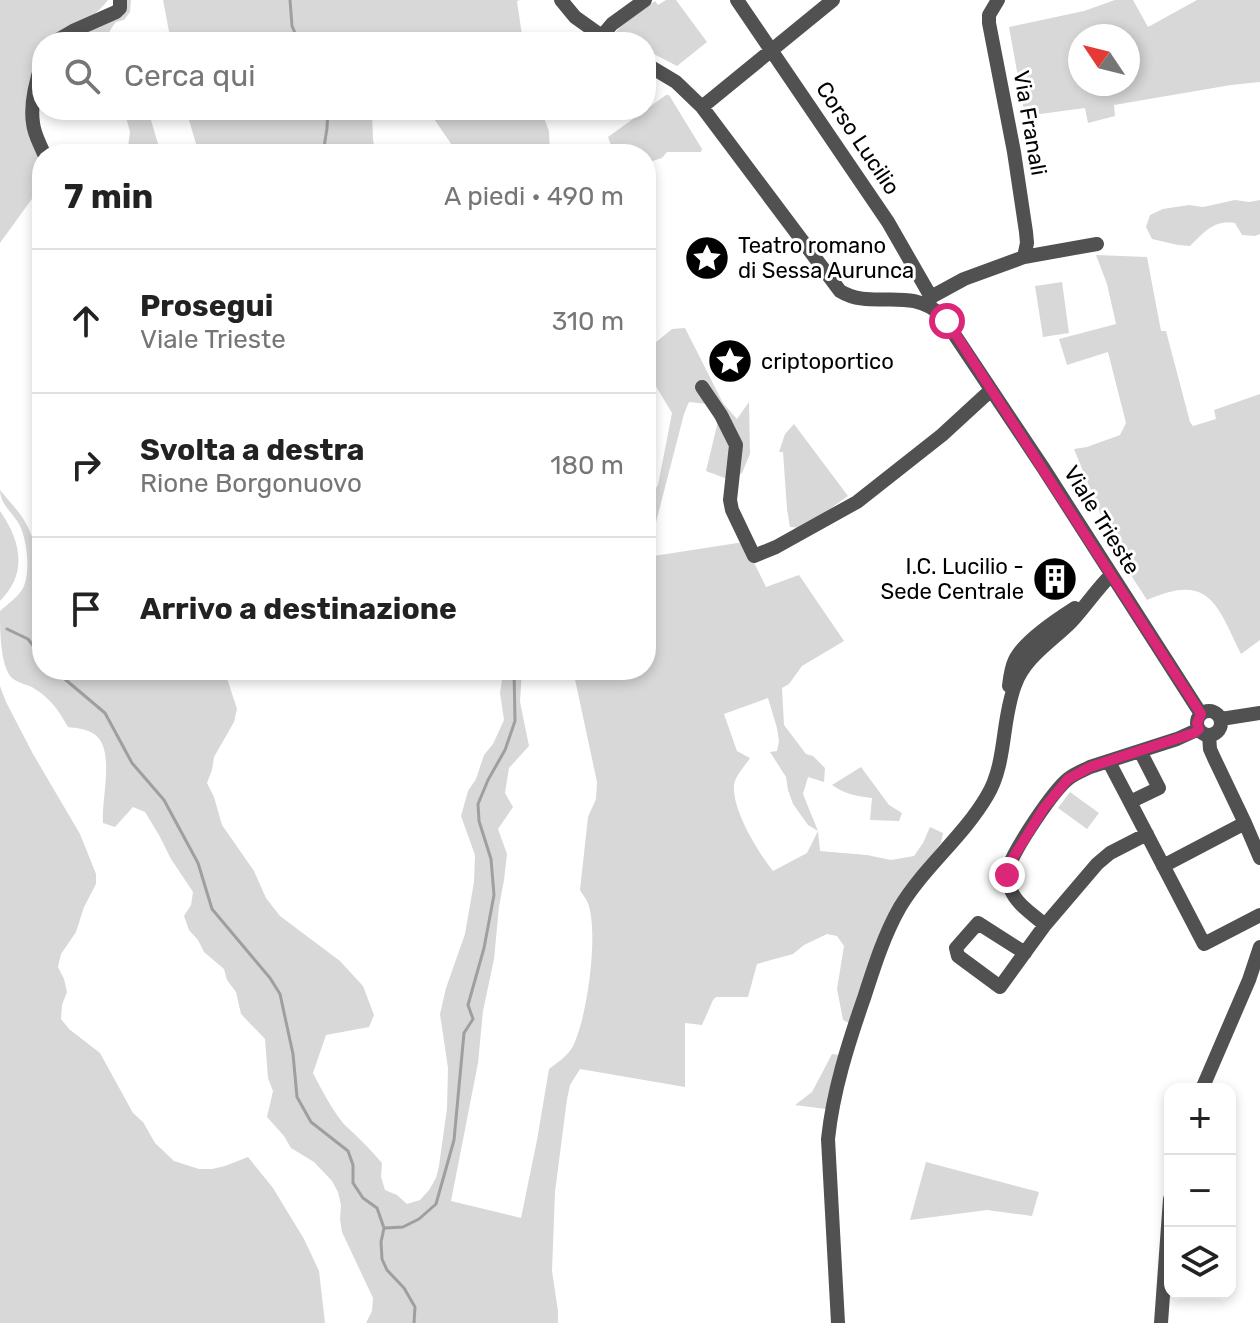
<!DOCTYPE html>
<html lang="it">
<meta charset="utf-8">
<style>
:root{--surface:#fff;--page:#f6f6f6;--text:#222;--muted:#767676;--line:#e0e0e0}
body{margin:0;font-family:Rubik,sans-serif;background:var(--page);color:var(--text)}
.controls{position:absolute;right:24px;bottom:24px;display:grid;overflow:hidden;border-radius:16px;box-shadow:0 4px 12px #0003}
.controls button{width:72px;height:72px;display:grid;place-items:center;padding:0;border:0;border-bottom:2px solid var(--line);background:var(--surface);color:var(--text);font:40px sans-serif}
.compass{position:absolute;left:1068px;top:24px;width:72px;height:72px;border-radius:50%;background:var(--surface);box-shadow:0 4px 12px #0003;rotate:305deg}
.stop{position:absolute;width:24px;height:24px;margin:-18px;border:6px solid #db2777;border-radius:50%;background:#fff}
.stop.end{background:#db2777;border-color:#fff;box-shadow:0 2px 8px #0008}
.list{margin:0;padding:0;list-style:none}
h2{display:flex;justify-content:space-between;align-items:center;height:104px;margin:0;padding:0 32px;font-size:34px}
h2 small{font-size:26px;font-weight:400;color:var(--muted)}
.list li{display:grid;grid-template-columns:52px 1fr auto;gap:24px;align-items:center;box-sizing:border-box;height:144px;padding:0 32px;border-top:2px solid var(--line)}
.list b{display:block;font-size:30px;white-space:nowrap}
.list p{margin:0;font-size:26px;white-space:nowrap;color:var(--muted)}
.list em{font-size:26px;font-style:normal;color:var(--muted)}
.icon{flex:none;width:44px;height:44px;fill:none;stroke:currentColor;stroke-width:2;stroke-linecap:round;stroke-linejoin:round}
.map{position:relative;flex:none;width:1260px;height:1323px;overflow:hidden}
.search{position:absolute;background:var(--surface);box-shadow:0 4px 12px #0003;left:32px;top:32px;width:624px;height:88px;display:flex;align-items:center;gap:20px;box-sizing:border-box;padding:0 28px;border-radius:32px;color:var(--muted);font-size:30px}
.panel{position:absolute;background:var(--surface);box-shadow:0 4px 12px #0003;left:32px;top:144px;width:624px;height:536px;border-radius:32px}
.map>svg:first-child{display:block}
.green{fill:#d8d8d8;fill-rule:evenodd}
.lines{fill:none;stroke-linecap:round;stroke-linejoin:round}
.stream{stroke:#9f9f9f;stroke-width:3}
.minor{stroke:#515151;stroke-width:14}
.route{stroke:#db2777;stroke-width:10}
.labels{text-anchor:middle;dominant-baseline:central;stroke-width:6;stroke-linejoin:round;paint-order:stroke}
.street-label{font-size:22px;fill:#000;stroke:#fff}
.poi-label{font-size:22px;fill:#000;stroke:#fff;text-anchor:start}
</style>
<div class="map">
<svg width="1260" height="1323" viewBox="0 0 1260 1323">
<rect width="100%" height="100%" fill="#fff"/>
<path class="green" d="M 0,0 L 108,0 C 94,19 68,30 49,42 L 42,42 L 42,51 L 32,77 L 29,129 L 42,162 L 42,185 L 0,243 Z
M 124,0 L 131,0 L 130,12 L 124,20 L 116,22 C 110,30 107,33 112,42 L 87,42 L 76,36 Z
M 163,0 L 520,0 L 517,1 L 523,42 L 171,42 Z
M 666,0 L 676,0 L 707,42 L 677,66 L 646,50 L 646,42 L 631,42 L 615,33 L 621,26 L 655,1 L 658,5 Z
M 1115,0 L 1133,0 L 1148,27 L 1197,0 L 1260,0 L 1260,82 L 1231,85 L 1114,105 L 1115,116 L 1088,123 L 1085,108 L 1025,116 L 1009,27 L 1084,11 ZM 1080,36 L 1128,36 L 1128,84 L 1080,84 Z
M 666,95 L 669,95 L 702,149 L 701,152 L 667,152 L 662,158 L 646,163 L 646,154 L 614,154 L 608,137 Z
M 124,110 L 148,110 L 161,154 L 127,154 L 130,132 Z
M 186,110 L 372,110 L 373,140 L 376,154 L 199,154 Z
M 428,110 L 541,110 L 549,131 L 550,154 L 458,154 Z
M 1235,200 L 1249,202 L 1260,200 L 1260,234 L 1255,236 L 1242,235 L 1235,223 C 1214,220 1205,231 1190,246 L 1178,245 L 1152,239 L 1146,227 L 1150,215 L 1163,209 L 1189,205 L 1203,207 Z
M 1096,255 L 1147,257 L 1161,331 L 1166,331 L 1190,422 L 1193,426 L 1216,419 L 1214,410 L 1260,394 L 1260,640 L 1241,654 C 1217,605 1210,572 1147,600 L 1116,552 L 1074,449 L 1087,447 L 1120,435 L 1126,423 L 1108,352 L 1067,365 L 1059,339 L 1116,324 L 1107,284 Z
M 1062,282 L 1069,333 L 1043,337 L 1035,286 Z
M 685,328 L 723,403 L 737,419 L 749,402 L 750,454 L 742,473 L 730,480 L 706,471 L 719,417 L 709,404 L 689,402 L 684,414 L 647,557 L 744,542 L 766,587 L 799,575 L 844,641 L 802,666 L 789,684 L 782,688 L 784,725 L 806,754 L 813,756 L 825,768 L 824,782 L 808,777 L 803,794 L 818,831 L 820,851 L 867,855 L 891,860 L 914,856 L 923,843 L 930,827 L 943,833 L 941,843 L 894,905 L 849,1023 L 843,1020 L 837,989 L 844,946 L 837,936 L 827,934 L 804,945 L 793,954 L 757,964 L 748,997 L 716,997 L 713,1000 L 702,1025 L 685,1023 L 685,1087 L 580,1069 L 570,1085 L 567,1099 L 555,1192 L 552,1271 L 558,1311 L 558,1323 L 366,1323 L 372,1311 L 373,1298 L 342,1232 L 340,1219 L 341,1205 L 338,1192 L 332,1181 L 314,1162 L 291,1148 L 284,1136 L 267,1117 L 273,1091 L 268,1078 L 265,1039 L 241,1014 L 236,992 L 227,980 L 224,969 L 204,952 L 198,940 L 189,930 L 184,916 L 191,905 L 193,892 L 171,859 L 159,835 L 145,812 L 133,807 L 115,827 L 103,823 C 101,799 116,748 94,734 C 87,729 76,728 68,727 C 59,711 51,699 35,689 C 28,684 19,684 12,678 C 0,666 0,629 0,611 C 8,604 18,597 23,588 C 31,572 27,539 19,524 C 13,513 0,504 0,490 C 8,500 18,510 24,520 C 50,564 42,621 42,670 L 224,670 L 225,672 L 237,709 L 234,722 L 214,757 L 212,770 L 207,783 L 214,797 L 222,825 L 254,871 L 266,898 L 280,916 L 340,961 L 363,986 L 374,1015 L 369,1027 L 326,1035 L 313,1073 C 320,1087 336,1117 347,1127 C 359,1138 371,1150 382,1163 L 381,1177 L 385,1190 L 397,1195 L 407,1204 L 420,1200 L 429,1190 L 436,1178 L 439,1166 L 447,1108 L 448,1068 L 440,1014 L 446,988 L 465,934 L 474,882 L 475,855 L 461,816 L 468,791 L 476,779 L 484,755 L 493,744 L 504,720 L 500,693 L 502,680 L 498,670 L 522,670 L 520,702 L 529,746 L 509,768 L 505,793 L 513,807 L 498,829 L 507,854 L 504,880 L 499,907 L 494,959 L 483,1011 L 478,1063 L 451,1201 L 521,1218 L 537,1140 L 549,1069 C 557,1063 566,1057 572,1048 C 587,1021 600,929 587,901 C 585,897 582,894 580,890 L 588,817 L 596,799 L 597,782 L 573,670 L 586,670 L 591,676 L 600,670 L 646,670 L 646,523 L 651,495 L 646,493 L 646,488 L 654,491 L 658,485 L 672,413 L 646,370 L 646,354 L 650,347 L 672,329 ZM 768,698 L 777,728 L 779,741 L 777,751 L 770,752 L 786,777 L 788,790 L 793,804 L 808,825 L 818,831 L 807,853 L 773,871 C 758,852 732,810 734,785 C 735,776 745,766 750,758 L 737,751 L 724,714 Z
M 794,424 L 848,496 L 803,528 L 790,527 L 787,509 L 783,452 L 779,452 L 785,434 Z
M 0,511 C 21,541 28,573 0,601 Z
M 0,686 L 6,702 L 33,754 L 80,834 L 96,874 L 96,884 L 84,907 L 76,932 L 61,954 L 58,967 L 64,979 L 67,992 L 62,1005 L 61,1019 L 69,1029 L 100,1053 L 133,1113 L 143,1122 L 155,1143 L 174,1161 L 199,1169 L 212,1169 L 225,1166 L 248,1157 L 273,1188 L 304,1239 L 319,1271 L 325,1323 L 0,1323 Z
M 861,767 L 889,805 L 902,813 L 899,821 L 870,820 L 872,798 C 857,796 844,794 832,785 Z
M 1070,792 L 1099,813 L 1087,829 L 1058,808 Z
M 832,1054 L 840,1055 L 826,1109 L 795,1105 L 812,1092 Z
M 926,1162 L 1039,1192 L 1032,1216 L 987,1210 L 910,1220 Z"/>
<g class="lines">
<path class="stream" d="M 290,0 L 292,26 L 299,42
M 323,154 L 327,128 L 328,110
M 7,629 L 28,639 L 42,657
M 54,670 L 105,713 L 132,763 L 164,800 L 198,863 L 212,909 L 270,978 L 280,994 L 293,1054 L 297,1097 L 311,1122 L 348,1151 L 353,1165 L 353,1183 L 363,1198 L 377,1208 L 384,1228 L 381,1242 L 382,1259 L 387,1270 L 404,1288 L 415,1307 L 414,1323
M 385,1228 L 403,1227 L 419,1219 L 436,1204 L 454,1140 L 464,1033 L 473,1019 L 468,1005 L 484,948 L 494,895 L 491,859 L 479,821 L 478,804 L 488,780 L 505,750 L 515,721 L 514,670"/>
<path class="minor" d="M 561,0 L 575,17 L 610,42
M 737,0 L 888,222 L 931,297 L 928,306
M 998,0 L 989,15 L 989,23 L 1014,152 L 1026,232 L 1027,243 L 1024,257
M 601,37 L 612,24 L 645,0
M 54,42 L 73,31 L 116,12 L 120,8 L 120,0
M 42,63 C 36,81 30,104 33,123 C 34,134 40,144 44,154
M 646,64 L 676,82 L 702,107 L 840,291 C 872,311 910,285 942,316 L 1044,469 L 1201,714
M 702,107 L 833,0
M 40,197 L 42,195
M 931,297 L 964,279 L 1024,257 L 1097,244
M 702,387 L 721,415 L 736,445 L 730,500 L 732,510 L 754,556 L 776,547 L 857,502 L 942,435 L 991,390
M 1009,686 C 1010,677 1011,668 1015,660 C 1024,641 1058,619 1075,608
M1197 723a12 12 0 1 1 24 0a12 12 0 1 1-24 0Z
M 1221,719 L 1260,713
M 1209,735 L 1210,749 L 1214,758 L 1245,823 L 1260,858
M 1109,762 L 1130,802 L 1159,788 L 1140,751
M 1130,802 L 1204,944 L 1260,915
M 1163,866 L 1245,823
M 1045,925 C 1034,915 1017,905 1011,890 C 1008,883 1006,874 1009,866 C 1016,847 1052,792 1068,779 C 1074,774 1082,771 1090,767 L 1177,739 L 1199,729
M 1025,953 L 978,923 L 956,948 L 958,956 L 1000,987 L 1045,925 L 1097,864 L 1110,853 L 1147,834
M 1202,1089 L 1249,980 L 1260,947
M 838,1323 L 828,1139 C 833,1091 848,1044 864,998 C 874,967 884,935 900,907 C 924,867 963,837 987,796 C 1007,763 1001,721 1015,685 C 1024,658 1052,641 1071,622 C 1085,607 1096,590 1111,575
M 1161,1323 L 1170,1199"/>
</g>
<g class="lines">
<path class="route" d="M 947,321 L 1201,714 L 1197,723 L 1199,729 L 1194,733 L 1090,767 L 1068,779 L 1044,808 L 1011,861 L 1007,875"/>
</g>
<defs>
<g id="sight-disc" transform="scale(2.3)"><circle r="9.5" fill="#000" stroke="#fff"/><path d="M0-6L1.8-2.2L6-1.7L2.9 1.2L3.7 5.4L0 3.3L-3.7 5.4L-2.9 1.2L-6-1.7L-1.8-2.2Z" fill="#fff"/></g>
<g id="building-disc" transform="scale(2.3)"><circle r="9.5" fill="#000" stroke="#fff"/><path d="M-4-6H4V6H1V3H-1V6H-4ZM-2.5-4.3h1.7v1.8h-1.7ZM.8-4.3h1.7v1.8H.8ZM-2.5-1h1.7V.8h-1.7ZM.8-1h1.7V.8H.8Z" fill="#fff"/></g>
</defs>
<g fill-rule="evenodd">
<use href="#sight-disc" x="707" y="258"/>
<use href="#sight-disc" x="730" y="361"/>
<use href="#building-disc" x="1055" y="579"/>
</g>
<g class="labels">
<g class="street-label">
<text transform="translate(1030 123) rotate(80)">Via Franali</text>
<text transform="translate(858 138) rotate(56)">Corso Lucilio</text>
<text transform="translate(1102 520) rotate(58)">Viale Trieste</text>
</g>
<g class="poi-label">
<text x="738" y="245">Teatro romano<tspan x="738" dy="25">di Sessa Aurunca</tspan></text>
<text x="761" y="361">criptoportico</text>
<text x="1024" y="566" text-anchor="end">I.C. Lucilio -<tspan x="1024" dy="25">Sede Centrale</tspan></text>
</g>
</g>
</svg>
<div class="controls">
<button>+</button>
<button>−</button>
<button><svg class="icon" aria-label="layers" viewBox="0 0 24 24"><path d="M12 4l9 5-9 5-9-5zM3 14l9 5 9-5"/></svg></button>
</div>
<svg class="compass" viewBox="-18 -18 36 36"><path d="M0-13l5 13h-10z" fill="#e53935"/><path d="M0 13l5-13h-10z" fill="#767676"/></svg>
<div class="stop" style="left:947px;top:321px"></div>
<div class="stop end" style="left:1007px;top:875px"></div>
<div class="search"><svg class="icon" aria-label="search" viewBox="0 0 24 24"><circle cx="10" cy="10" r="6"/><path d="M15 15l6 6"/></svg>Cerca qui</div>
<section class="panel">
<h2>7 min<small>A piedi · 490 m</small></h2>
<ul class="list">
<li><svg class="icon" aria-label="ahead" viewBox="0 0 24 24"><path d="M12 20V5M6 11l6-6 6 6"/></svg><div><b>Prosegui</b><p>Viale Trieste</p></div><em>310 m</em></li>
<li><svg class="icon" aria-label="right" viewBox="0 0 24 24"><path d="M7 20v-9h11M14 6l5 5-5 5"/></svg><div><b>Svolta a destra</b><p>Rione Borgonuovo</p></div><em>180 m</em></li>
<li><svg class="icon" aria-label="arrive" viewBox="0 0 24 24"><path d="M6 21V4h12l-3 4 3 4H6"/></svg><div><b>Arrivo a destinazione</b></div></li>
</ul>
</section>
</div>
